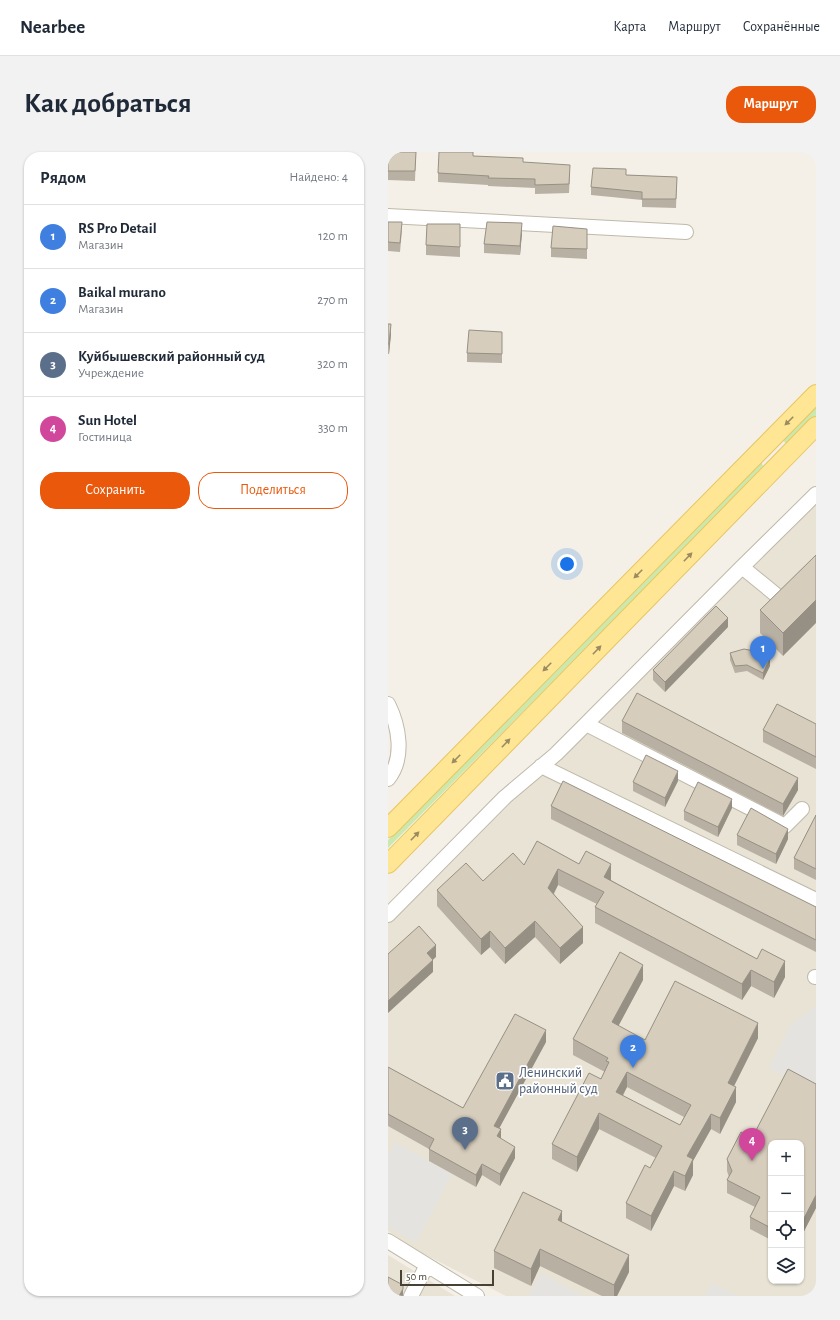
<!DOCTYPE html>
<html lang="ru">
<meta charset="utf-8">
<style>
:root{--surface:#fff;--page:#f2f2f3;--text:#1f2937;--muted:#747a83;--line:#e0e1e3;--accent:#ea580c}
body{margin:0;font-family:"Alegreya Sans",sans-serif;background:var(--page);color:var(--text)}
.controls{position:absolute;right:12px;bottom:12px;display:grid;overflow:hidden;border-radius:8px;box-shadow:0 1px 3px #0004}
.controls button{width:36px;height:36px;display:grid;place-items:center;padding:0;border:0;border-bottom:1px solid var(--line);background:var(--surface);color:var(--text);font:20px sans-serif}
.scale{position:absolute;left:12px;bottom:10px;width:94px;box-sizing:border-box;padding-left:4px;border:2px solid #474135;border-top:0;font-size:11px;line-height:14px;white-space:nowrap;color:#474135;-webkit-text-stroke:3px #fff;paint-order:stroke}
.you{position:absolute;left:179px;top:412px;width:14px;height:14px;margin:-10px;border:3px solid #fff;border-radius:50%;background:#1a73e8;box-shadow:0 0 0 6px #1a73e833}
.badge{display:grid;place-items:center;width:26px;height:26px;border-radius:50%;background:var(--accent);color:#fff;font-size:13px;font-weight:700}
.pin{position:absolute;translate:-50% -33px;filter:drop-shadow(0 1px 2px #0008)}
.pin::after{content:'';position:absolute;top:21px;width:14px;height:12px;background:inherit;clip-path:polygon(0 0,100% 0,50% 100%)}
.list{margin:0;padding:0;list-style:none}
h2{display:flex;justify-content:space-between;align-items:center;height:52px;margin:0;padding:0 16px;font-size:17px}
h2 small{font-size:13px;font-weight:400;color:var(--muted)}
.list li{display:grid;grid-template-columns:26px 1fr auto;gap:12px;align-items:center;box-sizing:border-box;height:64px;padding:0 16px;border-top:1px solid var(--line)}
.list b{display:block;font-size:15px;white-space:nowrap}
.list p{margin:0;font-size:13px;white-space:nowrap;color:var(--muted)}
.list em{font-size:13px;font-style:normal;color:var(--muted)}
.actions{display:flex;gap:8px;padding:12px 16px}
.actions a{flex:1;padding:9px 0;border:1px solid var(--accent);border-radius:16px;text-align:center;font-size:14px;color:var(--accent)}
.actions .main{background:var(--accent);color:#fff}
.icon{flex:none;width:22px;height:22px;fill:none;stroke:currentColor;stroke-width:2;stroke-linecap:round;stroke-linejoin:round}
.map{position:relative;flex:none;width:428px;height:1144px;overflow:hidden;border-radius:16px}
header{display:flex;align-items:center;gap:24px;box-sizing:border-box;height:56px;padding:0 20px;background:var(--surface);border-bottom:1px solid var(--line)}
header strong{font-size:19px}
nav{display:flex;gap:22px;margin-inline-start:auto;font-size:14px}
.intro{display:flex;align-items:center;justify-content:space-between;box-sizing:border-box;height:96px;padding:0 24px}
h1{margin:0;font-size:28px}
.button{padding:10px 18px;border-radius:16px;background:var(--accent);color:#fff;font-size:14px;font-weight:700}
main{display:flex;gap:24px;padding:0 24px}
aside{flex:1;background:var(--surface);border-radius:16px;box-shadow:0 1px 3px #0004}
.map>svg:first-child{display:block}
.residential{fill:#e8e3d4;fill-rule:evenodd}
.green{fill:#cbe9ae}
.parking{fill:#e5e3df}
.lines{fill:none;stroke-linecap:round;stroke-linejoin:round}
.minor-casing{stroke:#bfb9a9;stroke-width:16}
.major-casing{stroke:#e7c662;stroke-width:20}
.minor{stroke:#fff;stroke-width:14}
.major{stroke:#ffe694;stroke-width:18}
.wall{fill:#b8b0a2;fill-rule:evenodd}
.shaded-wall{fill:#969084}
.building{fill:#d6cdbc;stroke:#969084;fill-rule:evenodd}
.oneway{fill:#9a8b60}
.labels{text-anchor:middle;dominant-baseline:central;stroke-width:3.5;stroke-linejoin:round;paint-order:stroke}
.service-label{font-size:14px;fill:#4e5e75;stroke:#fff;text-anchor:start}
</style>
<header>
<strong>Nearbee</strong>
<nav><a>Карта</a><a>Маршрут</a><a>Сохранённые</a></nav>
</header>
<div class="intro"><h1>Как добраться</h1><a class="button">Маршрут</a></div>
<main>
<aside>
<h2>Рядом<small>Найдено: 4</small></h2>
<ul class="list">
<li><span class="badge" style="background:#3f7fe0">1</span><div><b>RS Pro Detail</b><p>Магазин</p></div><em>120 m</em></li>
<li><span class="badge" style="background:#3f7fe0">2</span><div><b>Baikal murano</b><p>Магазин</p></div><em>270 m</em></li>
<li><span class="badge" style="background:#5c6f8a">3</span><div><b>Куйбышевский районный суд</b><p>Учреждение</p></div><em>320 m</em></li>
<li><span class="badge" style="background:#d1479c">4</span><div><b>Sun Hotel</b><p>Гостиница</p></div><em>330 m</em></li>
</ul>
<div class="actions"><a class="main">Сохранить</a><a>Поделиться</a></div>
</aside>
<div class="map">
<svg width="428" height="1144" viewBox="0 0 428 1144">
<rect width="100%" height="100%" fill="#f4f0e7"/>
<path class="residential" d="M 428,337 L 428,1144 L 118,1144 L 28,1098 L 0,1079 L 0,769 ZM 383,991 L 413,991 L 413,1129 L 383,1129 Z
M 0,1103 L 67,1144 L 0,1144 Z"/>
<path class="green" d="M 428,251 L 428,266 L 400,294 L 393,286 Z
M 373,309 L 376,316 L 0,696 L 0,688 Z"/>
<path class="parking" d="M 428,854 L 428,940 L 381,916 L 402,874 Z
M 7,990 L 64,1022 L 28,1091 L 0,1075 L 0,1004 Z
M 153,1121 L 195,1144 L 140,1144 Z
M 324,1131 L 350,1144 L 317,1144 Z"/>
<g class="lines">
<g class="minor-casing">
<path id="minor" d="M 0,64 L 298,80
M 387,442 L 354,415 L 428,342
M 0,552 C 11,574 17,606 0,627
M 198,572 L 354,415
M 153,614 L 428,748
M 0,763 L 117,645 L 168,602 L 198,572 L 397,674 L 414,657
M 427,825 L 428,825
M 0,1089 L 89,1144
M 23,1144 L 39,1113"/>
</g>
<g class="major-casing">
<path id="major" d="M 0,676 L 428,242
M 0,712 L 428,274"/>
</g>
<use href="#minor" class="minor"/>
<use href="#major" class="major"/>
</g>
<path class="wall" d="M 0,0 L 28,0 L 27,29 L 0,28 Z
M 85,4 L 135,10 L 182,22 L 181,41 L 147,42 L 147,36 L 100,34 L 100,33 L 50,30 L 50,21 Z
M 238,23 L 289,25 L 288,56 L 254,55 L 254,48 L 203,43 L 203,35 Z
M 0,70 L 14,78 L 12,100 L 0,99 Z
M 72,72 L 72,105 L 38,103 L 38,93 Z
M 134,81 L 132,103 L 96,101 L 96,92 Z
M 199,86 L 199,107 L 163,105 L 163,96 Z
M 0,172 L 3,182 L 1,202 L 0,202 Z
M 114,180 L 114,211 L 79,210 L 79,201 Z
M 428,403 L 395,504 L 372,481 L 372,458 Z
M 340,475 L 277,540 L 265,528 L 265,518 Z
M 342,501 L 382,514 L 375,528 L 359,519 L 347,521 L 342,508 Z
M 234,569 L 410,638 L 395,664 L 234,581 Z
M 428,572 L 428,617 L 375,590 L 375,578 Z
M 290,629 L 277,655 L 245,639 L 245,630 Z
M 163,654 L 428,755 L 428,800 L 163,667 Z
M 344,656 L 330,685 L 296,668 L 296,659 Z
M 428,663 L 428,728 L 406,717 L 406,706 Z
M 349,683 L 400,687 L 388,712 L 349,693 Z
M 191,712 L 223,728 L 397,825 L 386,846 L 363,834 L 354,848 L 207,771 L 207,755 L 209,752 L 170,733 L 166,742 L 195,791 L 172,812 L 147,785 L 117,812 L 102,795 L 93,803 L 49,754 L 49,738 L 95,729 L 136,713 Z
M 255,828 L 230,874 L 257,888 L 370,886 L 346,934 L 348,950 L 332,982 L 323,977 L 305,1009 L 305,1023 L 297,1039 L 286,1034 L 263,1079 L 238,1066 L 238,1051 L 262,1016 L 268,1006 L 211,977 L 189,1020 L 164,1007 L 164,992 L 213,927 L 217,920 L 185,903 L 185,887 ZM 239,935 L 296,965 L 292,973 L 235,944 Z
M 158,890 L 111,976 L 113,987 L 127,1006 L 112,1034 L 94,1023 L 88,1035 L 41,1009 L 41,997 L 0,974 L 0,915 L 75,956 Z
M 428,932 L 428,1056 L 413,1085 L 383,991 L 383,1088 L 362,1077 L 362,1065 L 367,1055 L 339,1041 L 339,1028 L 341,1025 L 339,1019 L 339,1007 Z
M 174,1070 L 241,1120 L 229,1144 L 214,1144 L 152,1114 L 143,1134 L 106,1116 L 106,1099 Z"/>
<path class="shaded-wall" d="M 134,71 L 134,81 L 132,103 L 132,94 Z
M 3,172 L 3,182 L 1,202 L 1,192 Z
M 428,448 L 428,471 L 395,504 L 395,481 Z
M 340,466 L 340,475 L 277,540 L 277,530 Z
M 382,507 L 382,514 L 375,528 L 375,521 Z
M 290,619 L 290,629 L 277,655 L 277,646 Z
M 410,626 L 410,638 L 395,664 L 395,652 Z
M 344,647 L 344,656 L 330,685 L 330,675 Z
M 400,677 L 400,687 L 388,712 L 388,702 Z
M 223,712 L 223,728 L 216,741 L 216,725 Z
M 170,717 L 170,733 L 160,752 L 160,736 Z
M 147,769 L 147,785 L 117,812 L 117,796 Z
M 195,775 L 195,791 L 172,812 L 172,796 Z
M 102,779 L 102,795 L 93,803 L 93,787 Z
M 48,793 L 48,805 L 39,813 L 39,801 Z
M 45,808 L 45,820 L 0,861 L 0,849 Z
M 397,809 L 397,825 L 386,846 L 386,830 Z
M 255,813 L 255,828 L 224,886 L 224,870 Z
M 363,818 L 363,834 L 354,848 L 354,832 Z
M 370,871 L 370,886 L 340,946 L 340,931 Z
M 158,878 L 158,890 L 106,986 L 106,974 Z
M 239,920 L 239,935 L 228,955 L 228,940 Z
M 348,935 L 348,950 L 332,982 L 332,966 Z
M 211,961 L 211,977 L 189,1020 L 189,1005 Z
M 323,962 L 323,977 L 305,1009 L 305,1023 L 297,1039 L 297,1024 L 299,1004 Z
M 113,977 L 113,989 L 109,984 Z
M 127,995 L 127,1006 L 112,1034 L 112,1022 Z
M 94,1012 L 94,1023 L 88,1035 L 88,1023 Z
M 286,1019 L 286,1034 L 263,1079 L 263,1064 Z
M 428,1043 L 428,1056 L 413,1085 L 413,1072 Z
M 174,1059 L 174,1076 L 170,1068 Z
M 152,1097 L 152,1114 L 143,1134 L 143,1117 Z
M 241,1103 L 241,1120 L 229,1144 L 226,1144 L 226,1133 Z
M 15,1137 L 15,1144 L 11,1144 Z"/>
<path class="building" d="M 0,0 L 28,0 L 27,19 L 0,19 Z
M 51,0 L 85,0 L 85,4 L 135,6 L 135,10 L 182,13 L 181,32 L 147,33 L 147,27 L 100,26 L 101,24 L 50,21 Z
M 205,16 L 238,17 L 238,23 L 289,25 L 288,47 L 254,47 L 254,40 L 203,35 Z
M 0,70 L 14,70 L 12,91 L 0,90 Z
M 99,70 L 134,71 L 132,94 L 96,92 Z
M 39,72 L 72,72 L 72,95 L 38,93 Z
M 165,74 L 199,77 L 199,97 L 163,96 Z
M 0,172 L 3,172 L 1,192 L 0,192 Z
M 81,178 L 114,180 L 114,202 L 79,201 Z
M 428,403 L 428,448 L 395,481 L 372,458 Z
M 328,454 L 340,466 L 277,530 L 265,518 Z
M 356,497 L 366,499 L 382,507 L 375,521 L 359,513 L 347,514 L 342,501 Z
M 249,541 L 410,626 L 395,652 L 234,569 Z
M 389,552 L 428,572 L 428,605 L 375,578 Z
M 258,603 L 290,619 L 277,646 L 245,630 Z
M 175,629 L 428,755 L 428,788 L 163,654 Z
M 310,630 L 344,647 L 330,675 L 296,659 Z
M 363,656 L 400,677 L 388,702 L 349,683 Z
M 428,663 L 428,717 L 406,706 Z
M 149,689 L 191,712 L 198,699 L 223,712 L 216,725 L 369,807 L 374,797 L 397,809 L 386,830 L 363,818 L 354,832 L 207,755 L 216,740 L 170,717 L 160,736 L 195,775 L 172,796 L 147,769 L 117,796 L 102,779 L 93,787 L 49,738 L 78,711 L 95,729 L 125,701 L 136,713 Z
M 31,774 L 48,793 L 39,801 L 45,808 L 0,849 L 0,802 Z
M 232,800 L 255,813 L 224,870 L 257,888 L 287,829 L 370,871 L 340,931 L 348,935 L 332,966 L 323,962 L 299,1004 L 305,1007 L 297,1024 L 286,1019 L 263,1064 L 238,1051 L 257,1013 L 262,1016 L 274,994 L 211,961 L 189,1005 L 164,992 L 201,921 L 213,927 L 221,910 L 218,909 L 220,906 L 185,887 ZM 239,920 L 303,953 L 292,973 L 228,940 Z
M 127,862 L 158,878 L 106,974 L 113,977 L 109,984 L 127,995 L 112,1022 L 94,1012 L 88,1023 L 41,997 L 46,987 L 0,962 L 0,915 L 75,956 Z
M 400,917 L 428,932 L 428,1043 L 413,1072 L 413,991 L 383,991 L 383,1076 L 362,1065 L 372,1045 L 339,1028 L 344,1019 L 339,1007 L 353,980 L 364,986 Z
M 135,1040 L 174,1059 L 170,1068 L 241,1103 L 226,1133 L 152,1097 L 143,1117 L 106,1099 Z
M 0,1125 L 15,1133 L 15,1137 L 11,1144 L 0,1144 Z"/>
<defs><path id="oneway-solid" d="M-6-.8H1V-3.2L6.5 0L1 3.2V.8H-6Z"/></defs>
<g class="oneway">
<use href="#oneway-solid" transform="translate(401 269) rotate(135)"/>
<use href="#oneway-solid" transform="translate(300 405) rotate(-46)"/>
<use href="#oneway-solid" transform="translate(250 422) rotate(135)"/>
<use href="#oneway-solid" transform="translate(209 498) rotate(-46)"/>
<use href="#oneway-solid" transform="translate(159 515) rotate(135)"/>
<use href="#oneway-solid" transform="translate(118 591) rotate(-46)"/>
<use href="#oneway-solid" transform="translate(68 607) rotate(135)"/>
<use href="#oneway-solid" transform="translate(27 684) rotate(-46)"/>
</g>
<defs>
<g id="civic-square" transform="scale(1)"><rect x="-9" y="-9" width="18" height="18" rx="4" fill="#5c6f8a" stroke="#fff"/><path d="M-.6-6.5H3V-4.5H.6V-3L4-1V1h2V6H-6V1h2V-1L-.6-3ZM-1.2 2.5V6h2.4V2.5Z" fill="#fff"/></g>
</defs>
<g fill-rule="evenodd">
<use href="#civic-square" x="117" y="929"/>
</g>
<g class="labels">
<g class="service-label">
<text x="131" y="921">Ленинский<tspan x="131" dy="16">районный суд</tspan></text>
</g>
</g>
</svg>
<div class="controls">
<button>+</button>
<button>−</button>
<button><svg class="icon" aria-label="locate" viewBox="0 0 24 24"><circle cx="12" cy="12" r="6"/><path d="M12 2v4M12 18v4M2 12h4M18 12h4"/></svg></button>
<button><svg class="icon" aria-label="layers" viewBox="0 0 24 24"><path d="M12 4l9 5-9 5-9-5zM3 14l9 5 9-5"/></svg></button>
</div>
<div class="scale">50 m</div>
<div class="you"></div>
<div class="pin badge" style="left:375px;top:517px;background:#3f7fe0">1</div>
<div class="pin badge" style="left:245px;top:916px;background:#3f7fe0">2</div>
<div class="pin badge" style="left:77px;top:998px;background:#5c6f8a">3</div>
<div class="pin badge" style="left:364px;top:1009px;background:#d1479c">4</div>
</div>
</main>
